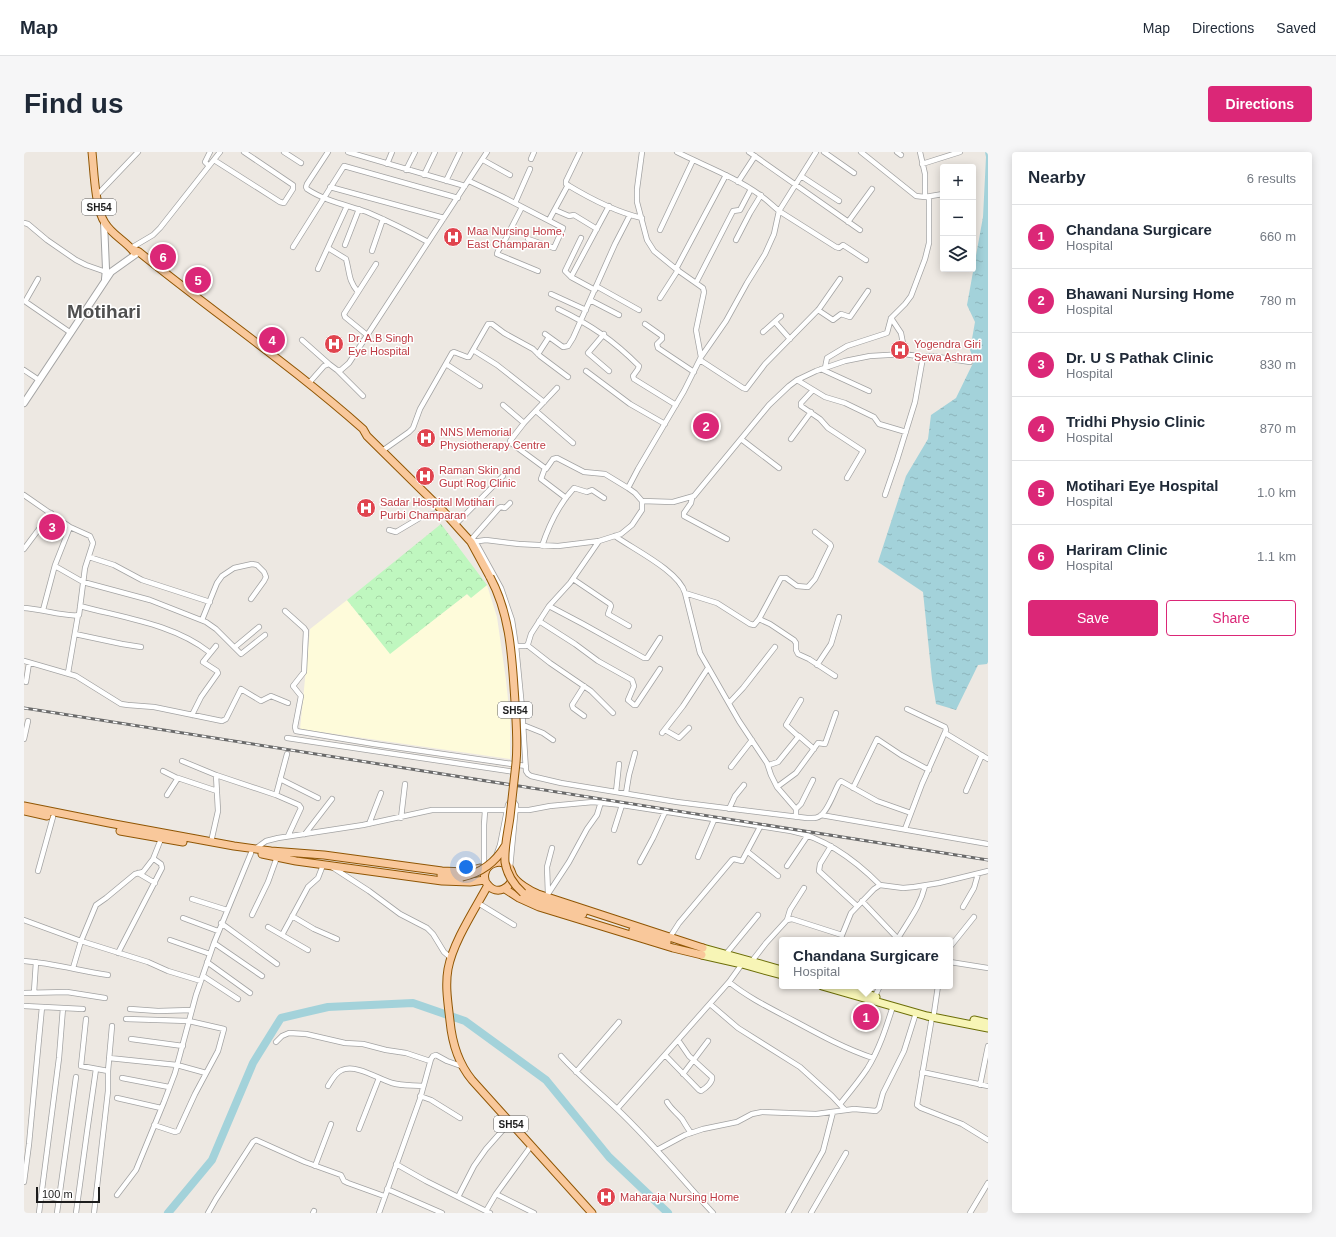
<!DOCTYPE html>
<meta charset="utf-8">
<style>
:root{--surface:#fff;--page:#f6f6f7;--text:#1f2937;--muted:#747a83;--line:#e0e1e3;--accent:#db2777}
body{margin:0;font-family:Helvetica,sans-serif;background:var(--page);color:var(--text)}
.controls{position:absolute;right:12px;top:12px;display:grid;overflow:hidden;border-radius:4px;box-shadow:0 2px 10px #0003}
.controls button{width:36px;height:36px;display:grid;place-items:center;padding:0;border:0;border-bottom:1px solid var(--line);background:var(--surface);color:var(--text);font:20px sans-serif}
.scale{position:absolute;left:12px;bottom:10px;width:64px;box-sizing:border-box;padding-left:4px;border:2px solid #1c1c1c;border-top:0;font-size:11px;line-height:14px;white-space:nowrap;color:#1c1c1c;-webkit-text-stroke:3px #fff;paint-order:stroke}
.you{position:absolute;left:442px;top:715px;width:14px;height:14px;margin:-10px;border:3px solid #fff;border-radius:50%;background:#1a73e8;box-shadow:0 0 0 6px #1a73e833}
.badge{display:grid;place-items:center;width:26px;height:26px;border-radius:50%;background:var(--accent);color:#fff;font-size:13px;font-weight:700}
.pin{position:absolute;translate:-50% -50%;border:2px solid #fff;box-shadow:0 1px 4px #0006}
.popup{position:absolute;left:755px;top:785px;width:174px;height:52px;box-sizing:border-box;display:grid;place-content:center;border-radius:4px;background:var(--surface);filter:drop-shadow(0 1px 3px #0005);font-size:13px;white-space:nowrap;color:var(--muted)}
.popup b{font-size:15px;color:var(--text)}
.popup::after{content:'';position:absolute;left:50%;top:100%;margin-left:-8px;border:8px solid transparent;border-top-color:var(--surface)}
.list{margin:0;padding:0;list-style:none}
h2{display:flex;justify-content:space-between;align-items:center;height:52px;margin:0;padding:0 16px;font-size:17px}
h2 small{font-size:13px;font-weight:400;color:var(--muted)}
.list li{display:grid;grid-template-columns:26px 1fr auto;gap:12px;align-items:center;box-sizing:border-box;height:64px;padding:0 16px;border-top:1px solid var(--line)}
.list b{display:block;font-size:15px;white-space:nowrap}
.list p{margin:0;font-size:13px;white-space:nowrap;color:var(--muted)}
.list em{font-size:13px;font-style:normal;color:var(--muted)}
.actions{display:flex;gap:8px;padding:12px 16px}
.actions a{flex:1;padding:9px 0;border:1px solid var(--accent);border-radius:4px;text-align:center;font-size:14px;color:var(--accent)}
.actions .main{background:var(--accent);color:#fff}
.icon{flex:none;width:22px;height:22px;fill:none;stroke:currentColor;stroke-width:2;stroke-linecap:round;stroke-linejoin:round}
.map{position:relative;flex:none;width:964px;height:1061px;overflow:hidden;border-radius:4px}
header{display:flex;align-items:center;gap:24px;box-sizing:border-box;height:56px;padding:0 20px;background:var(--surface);border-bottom:1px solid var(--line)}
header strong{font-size:19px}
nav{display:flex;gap:22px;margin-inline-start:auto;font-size:14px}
.intro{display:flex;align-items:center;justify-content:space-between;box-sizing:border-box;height:96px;padding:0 24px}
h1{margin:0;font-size:28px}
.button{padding:10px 18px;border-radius:4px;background:var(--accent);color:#fff;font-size:14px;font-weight:700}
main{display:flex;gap:24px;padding:0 24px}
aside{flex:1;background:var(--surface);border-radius:4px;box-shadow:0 2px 10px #0003}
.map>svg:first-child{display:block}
.education{fill:#fefbda}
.park{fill:url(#park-crowns)}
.water{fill:url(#water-ripples)}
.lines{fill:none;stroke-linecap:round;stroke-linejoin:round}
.river{stroke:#a3d2da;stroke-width:8}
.minor-casing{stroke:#a3a3a3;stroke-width:6}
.tertiary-casing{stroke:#a3a3a3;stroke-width:8}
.secondary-casing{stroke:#6c6e08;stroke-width:9}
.primary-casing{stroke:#905604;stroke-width:9}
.minor{stroke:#fff;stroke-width:4.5}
.tertiary{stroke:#fff;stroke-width:6}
.secondary{stroke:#f7f5b6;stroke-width:7}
.primary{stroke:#f9c89b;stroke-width:7}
.rail-casing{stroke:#6a6a6a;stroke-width:3}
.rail{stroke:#fff;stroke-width:1.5;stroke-dasharray:4.5;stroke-linecap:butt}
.primary-bridge-casing{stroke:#905604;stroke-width:9;stroke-linecap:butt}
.primary-bridge{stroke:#f9c89b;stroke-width:7}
.labels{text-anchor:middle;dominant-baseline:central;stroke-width:3;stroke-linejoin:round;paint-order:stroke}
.shield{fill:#fff;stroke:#606060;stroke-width:1}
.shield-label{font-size:10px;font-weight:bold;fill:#1c1c1c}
.health-label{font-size:11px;fill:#be3a42;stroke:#fff;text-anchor:start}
.town-label{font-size:19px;font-weight:bold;fill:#4f4f4f;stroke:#fff}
</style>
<header>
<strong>Map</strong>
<nav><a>Map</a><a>Directions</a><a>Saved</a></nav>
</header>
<div class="intro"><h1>Find us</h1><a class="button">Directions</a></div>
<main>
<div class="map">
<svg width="964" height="1061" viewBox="0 0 964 1061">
<defs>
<pattern id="park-crowns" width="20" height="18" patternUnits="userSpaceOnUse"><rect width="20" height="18" fill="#bff7bf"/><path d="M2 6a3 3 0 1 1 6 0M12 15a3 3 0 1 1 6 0" fill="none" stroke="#a4d3a4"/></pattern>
<pattern id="water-ripples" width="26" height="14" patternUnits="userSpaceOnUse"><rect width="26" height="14" fill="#a3d2da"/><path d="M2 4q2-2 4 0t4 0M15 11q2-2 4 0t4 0" fill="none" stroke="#8cb4ba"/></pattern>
</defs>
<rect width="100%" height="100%" fill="#ede8e2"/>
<path class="education" d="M 463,433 L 473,465 L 482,528 L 486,567 L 486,607 L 276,577 L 286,477 L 323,448 L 366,501 L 443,442 L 447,445 Z"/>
<path class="park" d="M 417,372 L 463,433 L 447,446 L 443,442 L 366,502 L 323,448 Z"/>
<path class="water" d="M 961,0 L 964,0 L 964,510 L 963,512 L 954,513 L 932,558 L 912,552 L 908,527 L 899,440 L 854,410 L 882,324 L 904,287 L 907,263 L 932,246 L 950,209 L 946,198 L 951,170 L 943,153 L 959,65 L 962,5 Z"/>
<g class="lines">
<path class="river" d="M 144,1061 L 188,1008 L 229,911 L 257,866 L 304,855 L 389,851 L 441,869 L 522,928 L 585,1005 L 644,1061"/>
<g class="minor-casing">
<path id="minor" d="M 260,0 L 277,11
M 304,0 L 283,32 L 282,35 L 283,37 C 301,49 323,53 343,60 C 364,69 384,79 404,90
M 324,0 L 441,34
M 556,0 L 542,29 L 542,32 C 565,46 591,60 618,66
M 618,0 L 613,37 L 613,50 L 623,88 L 630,99 L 652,117 L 679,136 L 680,140 L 672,178 L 677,205
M 725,0 L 836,78
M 792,0 L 755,59 L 812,95 L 815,96 L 819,93 L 842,108
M 800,0 L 830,21
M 837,0 L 892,44 L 901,45 L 919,42
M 873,0 L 877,3
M 896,0 L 901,22 L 901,45
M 507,7 L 510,0
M 190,8 L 256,50 L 260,51 L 269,37 L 269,33 L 220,0
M 459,8 L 486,23
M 363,12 L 368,0
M 898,12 L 936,0
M 185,14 L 181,10 L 186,0
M 382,18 L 391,0
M 400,23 L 411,0
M 777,24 L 815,49
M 422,29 L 436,0
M 445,29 L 477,44 L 539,76 L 530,96 L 504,87
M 714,30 L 731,4
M 306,35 L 420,66
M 73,43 L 114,0
M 491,51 L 506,17
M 498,55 L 480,90 L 474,99 L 473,102 L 514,119
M 531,58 L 545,64 L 550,63 L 573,77
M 525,68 L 544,33
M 824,70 L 848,37
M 0,71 L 4,72 L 23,88 L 52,108 L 62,113 L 82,120
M 636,78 L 669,8
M 557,86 L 541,119 L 547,125 L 571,138
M 712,88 L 726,61 L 737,43
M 321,93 L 335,57
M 269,95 L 320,14 L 434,46
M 107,96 L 129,83 L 136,76 L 196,0
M 304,96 L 322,107 C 326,121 324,128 334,140
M 348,99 L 359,67
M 294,117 L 323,54
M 652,117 L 702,23
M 547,125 L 585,54
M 14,127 L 2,148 L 2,150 L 47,181
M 672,131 L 709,59 L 716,58 L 727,37
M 572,134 L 615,158
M 527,142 L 562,158
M 636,146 L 654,118
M 566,148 L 595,163
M 534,157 C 567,173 589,188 615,214 L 614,217 L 609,224 L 610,227 L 652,253
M 794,158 L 809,168 L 817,162 L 826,165 L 844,139
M 867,166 L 877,181 L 881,202
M 751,170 L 766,187
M 621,172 L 638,184 L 638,187 L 633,192 L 634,196 L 670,220
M 739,180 L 757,164
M 521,182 L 539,195 L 544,194 L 549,186 L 591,92 L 606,63
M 580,182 L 564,201 L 585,219
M 343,183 L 321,165 L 320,162 L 352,112
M 278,188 L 305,212
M 449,198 L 473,213 L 520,250
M 514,202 L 525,185
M 676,208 L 719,236 L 722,237 L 741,212 L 795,157 L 816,127
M 422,212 L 456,234
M 801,216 L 803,206 L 823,194 L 863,181 L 867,166 L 881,152 L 887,144 L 901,107 L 905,91 L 905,45
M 797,217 L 845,239
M 0,218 L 15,228
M 313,218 L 339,244
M 562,219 L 606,252 L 641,272
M 773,228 L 801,245 L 821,251 L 850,265 L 855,272 L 882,280
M 285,231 L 300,214 L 305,212 L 313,218 L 317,218 L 325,211 L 463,0
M 533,236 L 500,271 L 486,289 L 487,291 L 521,316 L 517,327 L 542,346
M 789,238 L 777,251 L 777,254 L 796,267 L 804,276 L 839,299 L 823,326
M 479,253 L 500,271
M 512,259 L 549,291
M 717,287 L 755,316
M 767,287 L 787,260
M 358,299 L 385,280 L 389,276 L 396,257 L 428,201 L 430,200 L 443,205 L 445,205 L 464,172 L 468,172 L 480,181 L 509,197 L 516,204 L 544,225
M 604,336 L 614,317 L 660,239 L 677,205 L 702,169 L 723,131 L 741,102 L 750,82 L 755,59 C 749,54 743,48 736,43 C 711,25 681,14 653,0
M 0,343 L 46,375 L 66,384 L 69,391 L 61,416 L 55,463 C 46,466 13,456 0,456
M 861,343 L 873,308 L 891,250 L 899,205
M 668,346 L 667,351 L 660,361 L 660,364 L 703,387
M 618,349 L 649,350 L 670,344 L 745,253 L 765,234 L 773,228 L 792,219 L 821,209 L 846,204 L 881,202 L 899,205 L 908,204 L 946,210
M 431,373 L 479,324
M 365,378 L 372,380 L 399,364 L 420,360
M 591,384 C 609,397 655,419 661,441 L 676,501 L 715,569 L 743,611 L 747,623 L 753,635 L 772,657 L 772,665
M 446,389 L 475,356 L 477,355 L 481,356 L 486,351
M 451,389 L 477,436 L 488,468 L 492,494 L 498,556 L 502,619 L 504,622 L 507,624 L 537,631 L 653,650 L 783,666 C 788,666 792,667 796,664 C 804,659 810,640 815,631 L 817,629 L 853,649 L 887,661
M 448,390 L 462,388 L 495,392 L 534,394 L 575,389
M 518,394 C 525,373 535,352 550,336 L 563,340 L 568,338 L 580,346
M 0,397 L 27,361
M 65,405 L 90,413 L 118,428 L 186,450
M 31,414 L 59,430 L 126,448 L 182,470 L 192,477 L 217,502 L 241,483
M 549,427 L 586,452 L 587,454 L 584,462 L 605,474
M 661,441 L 693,451 L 726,472 L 730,473 L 735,467 L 757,426 L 762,426 L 773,434 L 784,435 L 791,427 L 807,394 L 806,392 L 791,380
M 56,454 C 100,466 149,472 185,500
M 525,454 L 559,472 L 620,506 L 623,506 L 636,486
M 19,458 L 31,413 L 46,375
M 261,459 L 280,476 L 282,479 L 280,520 L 269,534 L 277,544 L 271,575 L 272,579 L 350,592 L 502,614
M 735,467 L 746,472 L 770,488 L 772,491 L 772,498 L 774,502 L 785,507 L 811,524
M 178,468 L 193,431 L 198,424 L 210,416 L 228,412 L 233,413 L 240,420 L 242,425 L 240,429 L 227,447
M 515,469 L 551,492 L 574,509 L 608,528 L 610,534 L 604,548 L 610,553 L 612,553 L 636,517
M 51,482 L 98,492 L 117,495
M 503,493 L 526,511 L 567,539 L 589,561
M 492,494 L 502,494 L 504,492 L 507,482 L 525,454 L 546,431 L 575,389 L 597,382 L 608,373 L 618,358 L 618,349 L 611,341 L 604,336 L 581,322 L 560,320 L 533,306 L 529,307 L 522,317
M 211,495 L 235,475
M 0,509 L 52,524 L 97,552 L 104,553 L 130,555 L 198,569 L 202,567 L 217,537 L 237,549 L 247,544 L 264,551
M 793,513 L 807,492 L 815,465
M 44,521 L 54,463
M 2,530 L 5,511
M 560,534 L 548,553 L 549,556 L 560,564
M 705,551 L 719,536 L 751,495
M 168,563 L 177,545 L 194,521 L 193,519 L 179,510 L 192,494
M 499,573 L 519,581 L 529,588
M 641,578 L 655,586 L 665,576
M 638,581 L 659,554 L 684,516
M 921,581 L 964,607
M 775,585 L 762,573 L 777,548
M 263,586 L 491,620
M 0,587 L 4,569
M 158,609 L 192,623 L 252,643 L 275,653 L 277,656 L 264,684
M 745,613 L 754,610 L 775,584 L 790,597
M 707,615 L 728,588
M 139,619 L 153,626
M 256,627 L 294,646
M 753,635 L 772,621 L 794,591 L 801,592 L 812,561
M 829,636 L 853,587 L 877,603 L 905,618
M 942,639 L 958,603
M 592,640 L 595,612
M 602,641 L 605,623 L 611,601
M 143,643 L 154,626 L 193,639
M 252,643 L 263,602
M 705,657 L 711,644 L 720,633
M 772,657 L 777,652 L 789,628
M 797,663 L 964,692
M 377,666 L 381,632
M 345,672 L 357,641
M 881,677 L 898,632 L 922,578 L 921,575 L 883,557
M 590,678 L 598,653
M 281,682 L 308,647
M 187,690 L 194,659 L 192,623
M 807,694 L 796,712 L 795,719 L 833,754
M 231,697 L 242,689 L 254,686 L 339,673 L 408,658 L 505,658 L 526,654 L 569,650 L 598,653 L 767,679 C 802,686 831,708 856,733
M 724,700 L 754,724
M 472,704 L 476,693 L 484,653 L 486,650 L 490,650 L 492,653 L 486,716
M 674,705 L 690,668
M 616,710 L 629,686 L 641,660
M 763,714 L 784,683
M 308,715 L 345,739 L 376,762 L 403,776 L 409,782 L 420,800 L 427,806
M 460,715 L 460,673 L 461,659
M 14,719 L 29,665
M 114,721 L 131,731
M 524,742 L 523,715 L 528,696
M 522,745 L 545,710 L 563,677 L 573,663 L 577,650
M 168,747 L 203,758
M 838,749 L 874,787
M 454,751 L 490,773
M 939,755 L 950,736 L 954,722
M 228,763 L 244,730 L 253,705
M 268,764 L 290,777 L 313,787
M 159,766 L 194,779
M 0,768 L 57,789 L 124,810 L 144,819 L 177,829
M 763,768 L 766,758 L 780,736
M 197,771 L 253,812
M 244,775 L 284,798
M 258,783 L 284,735 L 294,726 L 299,713
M 646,785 L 655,771 L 708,708 L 710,707 L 718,709 L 736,675
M 146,788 L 186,802
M 816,788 L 827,761 L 850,737 L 856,733 L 879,736 L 890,735 L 915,731 L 964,719
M 873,788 C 884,769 896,755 901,734
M 190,791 L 238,824
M 926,795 L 950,765
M 94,801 L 138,716 L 137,712 L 130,707
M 702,802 L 734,763
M 0,809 C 29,811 56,819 84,823
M 728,809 L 742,791 L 763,768 L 768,767 L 818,783
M 183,810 L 226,841
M 926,810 L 964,816
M 49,816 L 57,789 L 72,753 L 82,746 L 111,722 L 119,720 L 129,707 L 137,687
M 179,824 L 214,847
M 705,830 C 726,847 750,858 774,871 C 798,884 822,897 849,906
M 10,840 L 12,810
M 0,841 L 43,840 L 81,846
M 851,844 L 856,834
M 686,852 L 714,876 L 776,915 L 808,944 L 821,958
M 0,854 L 59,857
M 106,857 L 134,859 L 168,858
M 910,861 L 914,834
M 908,865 L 893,953 L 897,956 L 938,972 L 964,988
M 62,867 L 57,914 L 84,919
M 102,867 L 165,869 L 200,877 L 194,899 L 171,942 L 154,979 L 151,980 L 130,973
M 107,887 L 159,894
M 252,890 L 258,884 L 265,881 L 282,882 L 321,891 L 339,892 L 362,898 L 382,901 L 406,909
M 641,903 L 675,938 L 677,939 C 682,936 689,930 688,925 L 665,904 L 654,888
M 537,904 C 555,924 574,939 593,957 C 627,989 657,1026 689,1061
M 85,906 L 153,913 L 182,921
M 552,920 L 595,870
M 898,920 L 964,934
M 659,922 L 684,889
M 98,926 L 145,935
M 956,933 L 964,894
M 304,934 C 307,929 312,920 318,918 C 333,912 354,927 368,931 C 378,934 389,933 399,934
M 396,944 L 407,948 L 436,966
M 93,946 L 137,956
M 643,950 C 647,957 653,961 658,967 C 661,972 664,977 667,981
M 816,952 C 825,941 835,929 843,917 C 855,898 862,876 869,854
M 593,957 L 705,830 L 718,812
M 335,977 L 355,926
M 633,998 L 661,983 L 679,977 L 713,970 L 728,962 L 738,960 L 792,962 L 830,957 L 852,959 L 855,956 L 859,941 L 880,899 L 892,861
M 372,1012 L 402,1029 L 466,1061
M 291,1014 L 307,972
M 0,1030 L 5,992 L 18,855
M 363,1037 L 418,1061
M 472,1042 L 510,1061
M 17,1043 L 35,1047
M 93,1043 L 112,1018 L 140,950 L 151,921 L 172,843 L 190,791 L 227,701
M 434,1045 L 450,1014 L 462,997 L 485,971
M 462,1059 L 472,1042 L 507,994
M 15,1061 L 35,906 L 39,856
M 33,1061 L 52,925
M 52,1061 L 63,980 L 72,917
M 70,1061 L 84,939 L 84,919 L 88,874
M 184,1061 L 192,1047 L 229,990 L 232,988 L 281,1010 L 317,1023 L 320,1029 L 324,1031 L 360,1044
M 289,1061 L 290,1059
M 355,1061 L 396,947 L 407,907 L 409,904 L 412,903 L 423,909 L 437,914
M 764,1061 L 799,999 L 809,960
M 787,1061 L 822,1001
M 946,1061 L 964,1031"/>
</g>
<g class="tertiary-casing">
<path id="tertiary" d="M 80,70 L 82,117 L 81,127
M 0,251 L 87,120 L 115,100"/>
</g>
<g class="secondary-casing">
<path id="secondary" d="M 679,796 L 758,818
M 678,803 L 718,812 L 758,823
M 798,834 L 903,864 L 964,876
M 818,834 L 836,839 L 852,845
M 950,868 L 964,871"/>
</g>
<g class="primary-casing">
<path id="primary" d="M 68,0 C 70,18 71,57 81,71 C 88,83 102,89 110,100
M 108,97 L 115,100 C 189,160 268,214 339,277 L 343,284 L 420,360 L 436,378 L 447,390 L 466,425
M 0,654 L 85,671 L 210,694 L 247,699 L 300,703 L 418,719 L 441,720 L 456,716
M 0,659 L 23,664
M 96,679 L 159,690
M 238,702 L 272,709 L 418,729 L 446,730 L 461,728
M 417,723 L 438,725
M 489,724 C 487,736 473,744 464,733 C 461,730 460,725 461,721 C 463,712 475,707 483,713 C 487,716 487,720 489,724 C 493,731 506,739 514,742 L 679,796
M 464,733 C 451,757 429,790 424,817 C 421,834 424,851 426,869 C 428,890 434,911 448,928 L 568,1061
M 481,737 L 495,746 L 515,755 L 649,796 L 678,803
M 499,741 L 513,748 L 559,762
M 609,778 L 643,790"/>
</g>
<use href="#minor" class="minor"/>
<use href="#tertiary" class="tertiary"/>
<use href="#secondary" class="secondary"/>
<use href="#primary" class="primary"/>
<g class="rail-casing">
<path id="rail" d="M 0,556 L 964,708"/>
</g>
<use href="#rail" class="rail"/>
<g class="primary-bridge-casing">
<path id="primary-bridge" d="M 466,425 C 487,464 488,507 491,550 C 492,570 494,590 492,611 C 490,629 488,647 486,665 C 484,680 480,695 481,710 C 483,723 490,733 499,741
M 438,725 C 457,721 471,711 481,694"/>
</g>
<use href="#primary-bridge" class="primary-bridge"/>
</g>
<defs>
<g id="hospital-disc" transform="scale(1)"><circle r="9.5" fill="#e0444e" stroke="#fff"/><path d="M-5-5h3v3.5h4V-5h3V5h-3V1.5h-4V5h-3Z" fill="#fff"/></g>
</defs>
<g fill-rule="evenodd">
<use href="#hospital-disc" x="429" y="85"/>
<use href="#hospital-disc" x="310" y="192"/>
<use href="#hospital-disc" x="876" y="198"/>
<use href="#hospital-disc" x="402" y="286"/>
<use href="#hospital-disc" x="401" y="324"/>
<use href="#hospital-disc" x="342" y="356"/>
<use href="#hospital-disc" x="582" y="1045"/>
</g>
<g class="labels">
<g class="shield">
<rect x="58" y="47" width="34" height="16" rx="3"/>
<rect x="474" y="550" width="34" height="16" rx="3"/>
<rect x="470" y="964" width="34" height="16" rx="3"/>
</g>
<g class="shield-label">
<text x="75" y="55">SH54</text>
<text x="491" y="558">SH54</text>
<text x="487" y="972">SH54</text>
</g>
<g class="health-label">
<text x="443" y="79">Maa Nursing Home,<tspan x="443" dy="13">East Champaran</tspan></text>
<text x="324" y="186">Dr. A.B Singh<tspan x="324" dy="13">Eye Hospital</tspan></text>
<text x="890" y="192">Yogendra Giri<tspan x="890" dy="13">Sewa Ashram</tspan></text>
<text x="416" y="280">NNS Memorial<tspan x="416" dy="13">Physiotherapy Centre</tspan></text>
<text x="415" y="318">Raman Skin and<tspan x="415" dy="13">Gupt Rog Clinic</tspan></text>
<text x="356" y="350">Sadar Hospital Motihari<tspan x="356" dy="13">Purbi Champaran</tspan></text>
<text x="596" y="1045">Maharaja Nursing Home</text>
</g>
<g class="town-label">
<text x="80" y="159">Motihari</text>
</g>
</g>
</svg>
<div class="controls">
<button>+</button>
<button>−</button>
<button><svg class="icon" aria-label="layers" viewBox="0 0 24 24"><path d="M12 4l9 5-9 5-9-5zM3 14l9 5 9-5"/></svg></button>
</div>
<div class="scale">100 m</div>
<div class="you"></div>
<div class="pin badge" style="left:842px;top:865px">1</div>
<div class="popup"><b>Chandana Surgicare</b>Hospital</div>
<div class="pin badge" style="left:682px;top:274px">2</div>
<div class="pin badge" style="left:28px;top:375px">3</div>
<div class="pin badge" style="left:248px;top:188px">4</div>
<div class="pin badge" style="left:174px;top:128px">5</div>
<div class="pin badge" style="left:139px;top:105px">6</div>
</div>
<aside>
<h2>Nearby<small>6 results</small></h2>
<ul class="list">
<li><span class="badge">1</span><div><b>Chandana Surgicare</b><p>Hospital</p></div><em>660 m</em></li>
<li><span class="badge">2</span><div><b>Bhawani Nursing Home</b><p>Hospital</p></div><em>780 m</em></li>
<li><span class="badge">3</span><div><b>Dr. U S Pathak Clinic</b><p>Hospital</p></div><em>830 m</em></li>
<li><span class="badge">4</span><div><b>Tridhi Physio Clinic</b><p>Hospital</p></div><em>870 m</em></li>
<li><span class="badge">5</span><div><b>Motihari Eye Hospital</b><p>Hospital</p></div><em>1.0 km</em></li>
<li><span class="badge">6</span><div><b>Hariram Clinic</b><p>Hospital</p></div><em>1.1 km</em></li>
</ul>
<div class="actions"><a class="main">Save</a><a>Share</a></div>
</aside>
</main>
